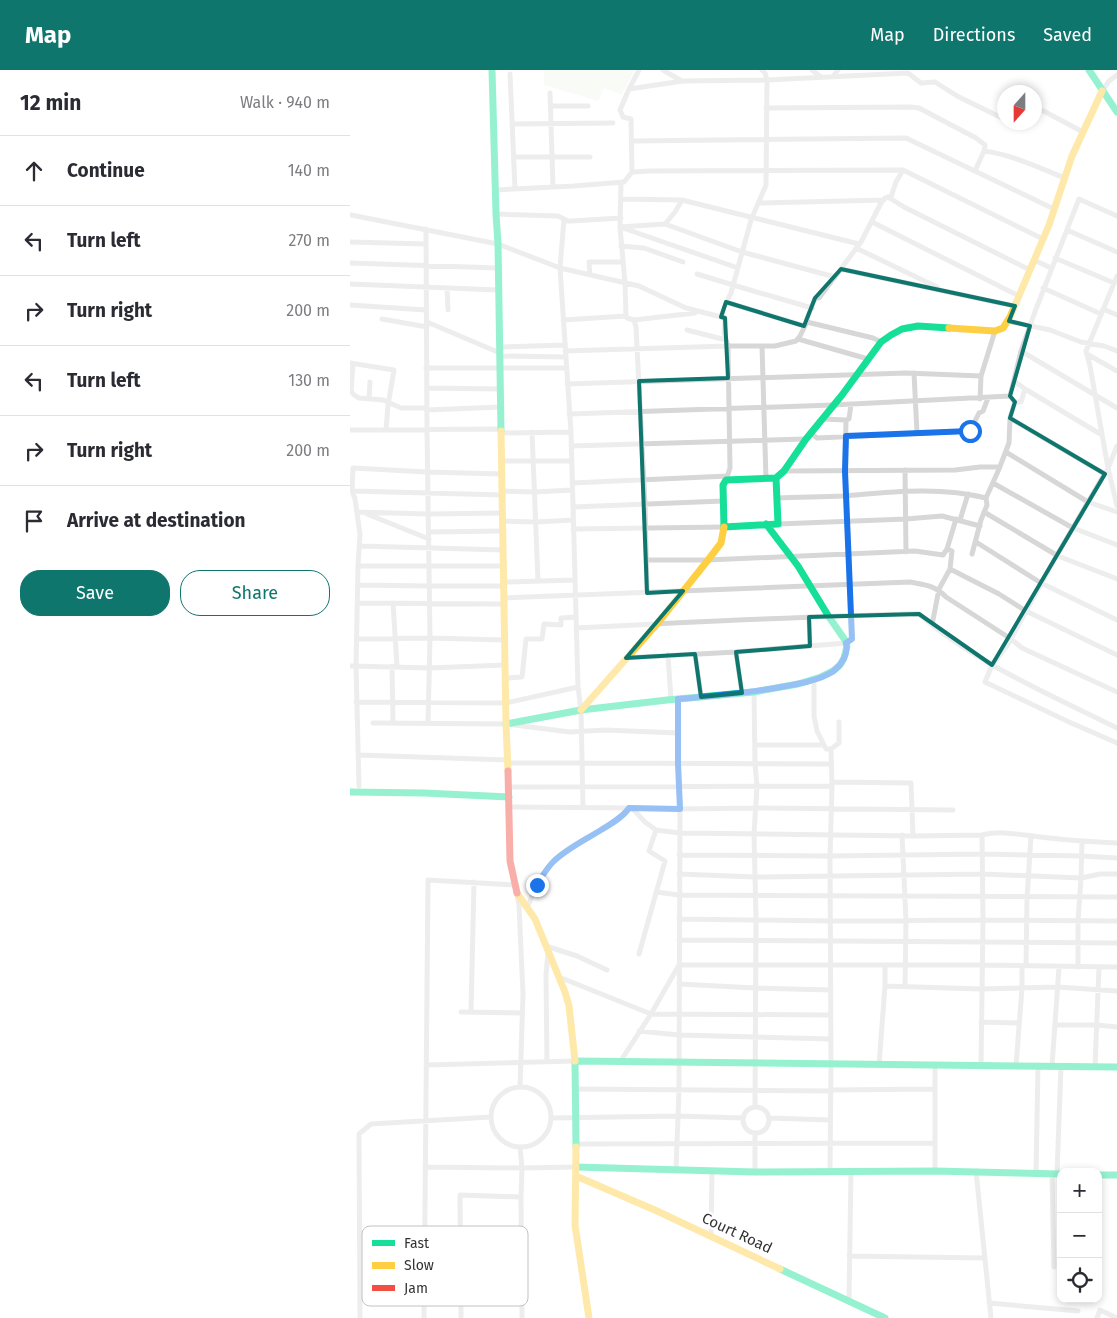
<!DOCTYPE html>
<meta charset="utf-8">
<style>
:root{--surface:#fff;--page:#f2f2f3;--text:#2b2b33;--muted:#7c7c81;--line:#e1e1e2;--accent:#0f766e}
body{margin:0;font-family:"Fira Sans",sans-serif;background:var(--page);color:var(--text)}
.controls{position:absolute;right:15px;bottom:15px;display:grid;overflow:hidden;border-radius:10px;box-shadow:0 2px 8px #0003}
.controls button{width:45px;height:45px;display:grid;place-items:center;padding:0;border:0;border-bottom:1px solid var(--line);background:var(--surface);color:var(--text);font:25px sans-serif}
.compass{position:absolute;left:647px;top:15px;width:45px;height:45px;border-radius:50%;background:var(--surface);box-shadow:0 2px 8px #0003;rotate:201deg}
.stop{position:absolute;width:15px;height:15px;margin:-11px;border:4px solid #1a73e8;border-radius:50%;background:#fff}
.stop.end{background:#1a73e8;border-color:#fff;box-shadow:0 1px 5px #0008}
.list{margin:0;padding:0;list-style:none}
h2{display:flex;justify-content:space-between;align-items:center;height:65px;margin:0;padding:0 20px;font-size:21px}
h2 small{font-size:16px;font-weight:400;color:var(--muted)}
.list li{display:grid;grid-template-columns:32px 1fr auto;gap:15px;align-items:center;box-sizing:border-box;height:70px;padding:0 20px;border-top:1px solid var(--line)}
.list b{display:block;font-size:19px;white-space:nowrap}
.list em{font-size:16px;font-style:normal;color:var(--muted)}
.actions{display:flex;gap:10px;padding:15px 20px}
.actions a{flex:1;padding:11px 0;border:1px solid var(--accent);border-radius:20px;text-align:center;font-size:18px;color:var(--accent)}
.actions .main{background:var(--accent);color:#fff}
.icon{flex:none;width:28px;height:28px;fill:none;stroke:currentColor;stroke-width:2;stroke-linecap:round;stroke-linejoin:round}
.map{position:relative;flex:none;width:767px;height:1248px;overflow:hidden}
header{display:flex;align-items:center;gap:30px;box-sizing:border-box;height:70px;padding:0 25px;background:var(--accent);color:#fff}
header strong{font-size:24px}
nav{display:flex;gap:28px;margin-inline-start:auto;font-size:18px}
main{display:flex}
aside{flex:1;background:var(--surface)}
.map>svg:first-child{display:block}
.green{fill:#f1f5ed}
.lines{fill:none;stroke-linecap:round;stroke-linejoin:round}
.street{stroke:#d7d7d7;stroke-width:5}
.fast{stroke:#16e098;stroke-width:7}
.slow{stroke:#ffcf43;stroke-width:7}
.jam{stroke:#f24e42;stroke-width:7}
.route{stroke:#1a73e8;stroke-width:6}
.marked{fill:none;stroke:#0f766e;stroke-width:4;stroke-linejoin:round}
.labels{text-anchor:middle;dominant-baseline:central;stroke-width:5;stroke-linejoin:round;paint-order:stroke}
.street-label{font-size:15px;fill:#333;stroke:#fff}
.key{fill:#fff;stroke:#c2c2c2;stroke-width:1}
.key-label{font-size:14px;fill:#333}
</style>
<header>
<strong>Map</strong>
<nav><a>Map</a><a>Directions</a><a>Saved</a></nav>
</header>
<main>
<aside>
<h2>12 min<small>Walk · 940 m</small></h2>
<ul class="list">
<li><svg class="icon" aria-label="ahead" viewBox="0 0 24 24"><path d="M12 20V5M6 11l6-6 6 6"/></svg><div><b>Continue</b></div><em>140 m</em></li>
<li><svg class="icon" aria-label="left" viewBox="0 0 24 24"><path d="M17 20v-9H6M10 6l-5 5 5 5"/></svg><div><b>Turn left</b></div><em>270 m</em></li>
<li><svg class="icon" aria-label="right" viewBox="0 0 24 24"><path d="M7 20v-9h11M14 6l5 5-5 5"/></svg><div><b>Turn right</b></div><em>200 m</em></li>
<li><svg class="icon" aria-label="left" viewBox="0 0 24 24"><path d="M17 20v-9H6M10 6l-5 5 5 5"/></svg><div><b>Turn left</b></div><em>130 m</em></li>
<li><svg class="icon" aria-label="right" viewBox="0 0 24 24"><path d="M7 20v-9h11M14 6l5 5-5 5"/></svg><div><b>Turn right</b></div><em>200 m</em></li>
<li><svg class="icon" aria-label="arrive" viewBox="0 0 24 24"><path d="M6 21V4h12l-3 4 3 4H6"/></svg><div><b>Arrive at destination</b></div></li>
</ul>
<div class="actions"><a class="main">Save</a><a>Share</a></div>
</aside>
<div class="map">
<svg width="767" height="1248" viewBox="0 0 767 1248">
<rect width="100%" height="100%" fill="#fff"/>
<path class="green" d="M 194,0 L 285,0 L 271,25 L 254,18 L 248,31 L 194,15 Z"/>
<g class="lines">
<path class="street" d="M 313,0 L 332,11
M 462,0 L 471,7
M 160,4 L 165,119
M 483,6 L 488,0
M 279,19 L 333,11 L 417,10 L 558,3 L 571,13 L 585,12 L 607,26 L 652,48 L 654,42
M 752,21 L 759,11 L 767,5
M 200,23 L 203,117
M 201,36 L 238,36
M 684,36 L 733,62
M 416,38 L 561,37 L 569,38 L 626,68 L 635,75 L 634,81 L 625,101
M 162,54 L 263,53
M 282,71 L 556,68 L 704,139
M 634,81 C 660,84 690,98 715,108
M 164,87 L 240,87
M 282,102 L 300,101 L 553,100 L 693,169
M 271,113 L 270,157 L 275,213 L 276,246 L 277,248 L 284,250 L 286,257 L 295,435 L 297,523
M 145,120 L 224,116 L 274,112 L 282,102 L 281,49 L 273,47 L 270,40 L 279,19 L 289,0
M 538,127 L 554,137 L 680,200
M 271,129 L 332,130 L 509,174
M 409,133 L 534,130
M 146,144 L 208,146 L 218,151 L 222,151 L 271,148
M 1,145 L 148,174 L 210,198 L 289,216 L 336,238 L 375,248 L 374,263 L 378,276 L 380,398 L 376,410
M 214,149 L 210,198 L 221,362 L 228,617 L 231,640 L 233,738
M 522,152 L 669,226
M 315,154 L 325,142 L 332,130
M 270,157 L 315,154 L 392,182 L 485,207
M 273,158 L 388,198
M 76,159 L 77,360 L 80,568 L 78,653
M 717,160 L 767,182
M 0,172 L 76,174
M 271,176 L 294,178 L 333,192
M 506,178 L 587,217
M 705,188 L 764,213
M 684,190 L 701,198
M 0,193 L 148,198
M 491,199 L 665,236
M 347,204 L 383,215 L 462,238
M 240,205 L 239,192 L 273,192
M 767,206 L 736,281 L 740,296 L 758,398 L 767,436
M 0,214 L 148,220
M 97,218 L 98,240
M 693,218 L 751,244
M 376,232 L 455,256
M 0,235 L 76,240
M 753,239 L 767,245
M 371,247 L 374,237 L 381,223 L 401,150 L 416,115 L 417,10 L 415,3 L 412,0
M 32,249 L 77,257
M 213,250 L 276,246
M 284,250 L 345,243
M 658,251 L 700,260 L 731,272 L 754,276 L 767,281
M 77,252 L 150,283
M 457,252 L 523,268 L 531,272
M 337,260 L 376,270
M 448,269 L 518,289
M 412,276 L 416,409
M 150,277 L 215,275
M 215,281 L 378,276 L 425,276 L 446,271 L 450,266 L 457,252 L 457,248 L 465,228 L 469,228 L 511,172 L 531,133 L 535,128 L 541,127 L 546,112 L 553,100
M 671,281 L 767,338
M 737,284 L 767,301
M 150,286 L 216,287
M 0,293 L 44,300 L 38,335 L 36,360
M 3,294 L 1,321 L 4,325 L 9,328 L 33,330 L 51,338 L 76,338
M 76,298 L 216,298
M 564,303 L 567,363
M 664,311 L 675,319 L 752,365
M 217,314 L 556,303 L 631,306
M 77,318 L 150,319
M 660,326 L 671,281 L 686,239 L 729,129 L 767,146
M 19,329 L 20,312
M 630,329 L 631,306 L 645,261
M 76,340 L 151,337
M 219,344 L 483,335 L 660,326 L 665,332
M 660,348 L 755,404
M 473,349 L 496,350 L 499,349 L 501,334
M 0,360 L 151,359
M 182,362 L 188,511
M 151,363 L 221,362
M 462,364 L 467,368 L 620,361 L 629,343 L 633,341 L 638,328
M 221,376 L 456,369
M 767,376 L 758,398 L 707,485 L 657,576 L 642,595 L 635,612 L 719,652 L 767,673
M 656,382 L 738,432 L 767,442
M 152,391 L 221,391
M 555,400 L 556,482
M 434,401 L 605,400 L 630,397 L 650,397
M 222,413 L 378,406
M 643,413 L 723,458 L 767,475
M 2,421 L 153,425
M 153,421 L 185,422 L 222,420
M 427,428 C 449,427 471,427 493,426 C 540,422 590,416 636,428
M 223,437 L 373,431
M 7,442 L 78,444 L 153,443
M 634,442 L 708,486 L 767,509
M 17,444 L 79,469
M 610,450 L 618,424
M 153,451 L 186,452 L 223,450
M 428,454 L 556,449 L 592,446 L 630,456
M 223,459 L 374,457
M 79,462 L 153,461
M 626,472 L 691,513 L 767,550
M 9,476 L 154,480
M 622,484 L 631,450 L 637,435 L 636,428 L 649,399 L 659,373 L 660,348 L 665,332 L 671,332 L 675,319
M 296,490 L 358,490 L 565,481 L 593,485 L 597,479
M 8,496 L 154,496
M 600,499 L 649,524 L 676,541 L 767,585
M 154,512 L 225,510
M 8,515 L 80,516 L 154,516
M 154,528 L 560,512 C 575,515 585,515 596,527 L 661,569 L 672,578 L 767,622
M 8,533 L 154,534
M 43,533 L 47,596
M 459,547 L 460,576
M 582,555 L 589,519 L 600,499 L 602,481 L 597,479 L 606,449
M 226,558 C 341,552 455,546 569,544 C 625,593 701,625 767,658
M 7,569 L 80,568 L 155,570
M 386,582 L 392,623
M 345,584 L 351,627
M 318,585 L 321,630
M 276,588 L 386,582 L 496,573 L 502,569 L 495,401 L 496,350
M 0,596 L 79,598 L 155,595
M 42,596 L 43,653
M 156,608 L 172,607 L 176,569 L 192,569 L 194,554 L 211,555 L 211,548 L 226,547
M 464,609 L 464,646 L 467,661 L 476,679 L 481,679 L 482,716 L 480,786 L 481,995 L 480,1101
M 404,622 L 405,694 L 407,716 L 404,764 L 406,849 L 405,1036
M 6,632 L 156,633 L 228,617
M 23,653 L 156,654 L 220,662 L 255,660 L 328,663
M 405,675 L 474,675
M 481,679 L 489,673 L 489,652
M 8,685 L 158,690
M 158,693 L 232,693 L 481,694
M 482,712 L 561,713 L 563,766
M 9,716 L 6,596 L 8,496 L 10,464 L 5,429 L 2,421 L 3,398 L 77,402 L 152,404
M 159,717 L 482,716
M 160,737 L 288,738 L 330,739 L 406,738 L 603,740
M 282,738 L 295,752 L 306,760 L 330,763 L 563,766 L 632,765 L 633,850 L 631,995
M 552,765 L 556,850 L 555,917
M 632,765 C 651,760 671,765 690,767 C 716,770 741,772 767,773
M 732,772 L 731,808 L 750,804 L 767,804
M 329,785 L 480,786 L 632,784 L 731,786 L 767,788
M 329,804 L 405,807 L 633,804 L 731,808 L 728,851 L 728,897
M 306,822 L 329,825 L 767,827
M 167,825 L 169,835 L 173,924 L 170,1017
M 177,838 C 184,822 190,803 204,791 C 222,775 245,765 265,751 C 270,747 275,743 279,738
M 329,849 L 480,851 L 633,850 L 767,851
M 329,870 L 767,873
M 196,876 L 227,886 L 257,900
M 289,884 L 315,791 L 299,781 L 306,760
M 676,896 L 677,828 L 681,766
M 209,907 L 301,944 L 480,945
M 329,914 L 405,918 L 480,920
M 535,916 L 631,919 L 708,917 L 767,921
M 111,942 L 172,943
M 121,942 L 124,812
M 631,952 L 669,953
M 705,955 L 747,955 L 767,957
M 289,961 L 329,965 L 481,969
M 197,992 L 196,905 L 198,883
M 270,992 L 301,944 L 329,895 L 632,895 L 767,897
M 77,995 L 225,991
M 529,995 L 535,916 L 535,896
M 585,995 L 585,1101
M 666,996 L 672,918 L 672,897
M 702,996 L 709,897
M 745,997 L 749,897
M141 1047a30 30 0 1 1 60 0a30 30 0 1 1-60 0Z
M 226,1019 L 481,1021
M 481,1020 L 585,1019
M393 1050a13 13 0 1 1 26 0a13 13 0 1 1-26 0Z
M 201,1048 L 328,1046 L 393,1048
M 419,1048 L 480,1050
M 405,1063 L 405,1102
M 225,1074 L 585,1073
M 170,1077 L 172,1098 L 171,1127 L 172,1248
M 75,1097 L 172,1098 L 226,1097
M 326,1099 L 329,1020 L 330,739 L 328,693 L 328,629
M 626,1101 L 641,1248
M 686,1103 L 688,996
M 702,1104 L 704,1197
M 707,1104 L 711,996
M 361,1166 L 362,1100
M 499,1186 L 634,1188
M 499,1231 L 501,1100
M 639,1233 L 728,1241
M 10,1248 L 9,1064 L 21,1054 L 141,1047
M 74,1248 L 78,810 L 165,815
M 111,1248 L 110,1125 L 171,1127
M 747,1248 L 750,1240 L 767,1248"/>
<path class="fast" d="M 142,0 L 146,144 L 148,174 L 151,361
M 739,0 L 767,42
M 426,408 L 428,454 L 374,457 L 373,415 L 376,410 L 426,408 L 434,401 L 456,369 L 492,325 L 531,272 L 541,265 L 552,259 L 568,256 L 599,258
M 156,654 L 231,640 L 317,630 L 404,622 L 448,614 L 471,607 L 483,601 L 490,595 L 494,588 L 497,576 L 495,570 L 479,547 L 448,496 L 416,454
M 0,722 L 74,723 L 159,727
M 226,1077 L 225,991 L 767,997
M 226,1097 L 405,1102 L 585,1101 L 711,1104
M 748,1105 L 767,1105
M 430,1199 L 535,1248"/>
<path class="slow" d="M 599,258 L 645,261 L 653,258 L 660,247 L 699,155 L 722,86 L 752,21
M 151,361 L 156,654 L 158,701
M 231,640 L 307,554 L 358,490 L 371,473 L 374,457
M 167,823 L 185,849 L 215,922 L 219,936 L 225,991
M 226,1077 L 225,1155 L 239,1248
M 226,1106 L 307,1141 L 430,1199"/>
<path class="jam" d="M 158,701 L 160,791 L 167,823"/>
</g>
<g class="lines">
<path class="route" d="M 187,815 C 192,807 196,799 203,792 C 216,779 235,770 251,760 C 261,754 273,747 279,738 L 330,739 L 328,693 L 328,629 C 362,626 397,623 431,617 C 448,614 467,611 482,602 C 491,596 499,584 496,573 L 502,569 L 495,401 L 496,366 L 620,361"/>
</g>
<path d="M0 0H767V1248H0ZM 491,199 L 665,236 L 659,251 L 680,256 L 660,326 L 665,332 L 660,348 L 755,404 L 642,595 L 569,544 L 459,547 L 460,576 L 386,582 L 392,623 L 351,627 L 345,584 L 276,588 L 333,521 L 297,523 L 289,311 L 378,308 L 375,248 L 371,247 L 376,232 L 454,256 L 465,228 Z" fill="#fff" fill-opacity=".55" fill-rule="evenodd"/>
<path class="marked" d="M 491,199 L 665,236 L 659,251 L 680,256 L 660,326 L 665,332 L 660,348 L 755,404 L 642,595 L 569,544 L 459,547 L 460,576 L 386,582 L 392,623 L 351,627 L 345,584 L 276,588 L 333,521 L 297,523 L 289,311 L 378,308 L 375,248 L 371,247 L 376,232 L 454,256 L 465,228 Z"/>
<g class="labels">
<g class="street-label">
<text transform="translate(387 1163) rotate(25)">Court Road</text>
</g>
</g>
<rect x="12" y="1156" width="166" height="80" rx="8" class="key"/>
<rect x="22" y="1170" width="23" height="6" fill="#16e098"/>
<rect x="22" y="1192" width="23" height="7" fill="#ffcf43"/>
<rect x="22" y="1215" width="23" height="6" fill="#f24e42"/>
<g class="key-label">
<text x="54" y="1178">Fast</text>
<text x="54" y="1200">Slow</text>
<text x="54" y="1223">Jam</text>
</g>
</svg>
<div class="controls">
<button>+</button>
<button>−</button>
<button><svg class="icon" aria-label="locate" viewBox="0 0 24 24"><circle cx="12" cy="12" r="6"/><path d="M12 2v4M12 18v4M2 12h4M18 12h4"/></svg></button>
</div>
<svg class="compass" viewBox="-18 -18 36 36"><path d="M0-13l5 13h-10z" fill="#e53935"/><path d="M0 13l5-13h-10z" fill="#7c7c81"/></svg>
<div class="stop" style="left:620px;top:361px"></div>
<div class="stop end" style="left:187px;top:815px"></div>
</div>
</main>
